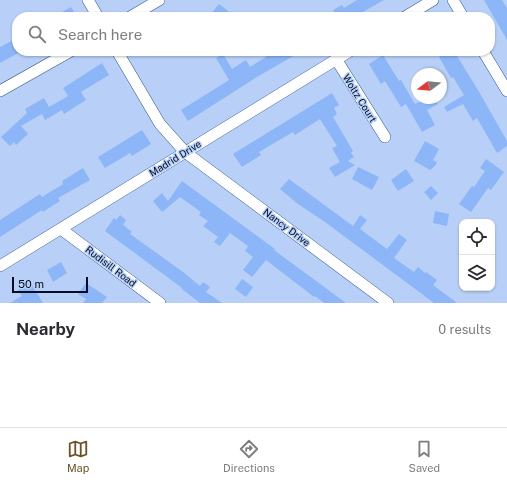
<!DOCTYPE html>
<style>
:root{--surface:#fff;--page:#f7f7f7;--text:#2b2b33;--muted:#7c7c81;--line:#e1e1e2;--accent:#6c5224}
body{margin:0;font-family:"Public Sans",sans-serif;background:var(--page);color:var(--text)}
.controls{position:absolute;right:12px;bottom:12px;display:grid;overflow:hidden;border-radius:8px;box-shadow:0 1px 3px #0004}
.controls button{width:36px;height:36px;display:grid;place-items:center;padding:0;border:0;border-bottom:1px solid var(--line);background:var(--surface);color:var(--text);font:20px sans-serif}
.compass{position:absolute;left:411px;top:68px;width:36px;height:36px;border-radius:50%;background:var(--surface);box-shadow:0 1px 3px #0004;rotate:254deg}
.scale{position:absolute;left:12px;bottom:10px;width:76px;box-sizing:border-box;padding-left:4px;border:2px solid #030e24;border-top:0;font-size:11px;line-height:14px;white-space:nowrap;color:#030e24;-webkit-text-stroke:3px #b8d0f7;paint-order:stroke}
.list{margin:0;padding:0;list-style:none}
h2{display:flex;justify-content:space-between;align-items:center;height:52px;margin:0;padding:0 16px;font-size:17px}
h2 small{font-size:13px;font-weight:400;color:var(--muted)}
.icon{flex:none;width:22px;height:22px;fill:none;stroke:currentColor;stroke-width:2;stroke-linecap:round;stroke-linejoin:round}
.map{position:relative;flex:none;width:507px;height:303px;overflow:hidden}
.search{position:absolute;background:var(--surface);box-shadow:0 1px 3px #0004;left:12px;right:12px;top:12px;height:44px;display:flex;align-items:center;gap:10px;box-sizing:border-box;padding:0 14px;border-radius:16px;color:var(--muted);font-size:15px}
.sheet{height:124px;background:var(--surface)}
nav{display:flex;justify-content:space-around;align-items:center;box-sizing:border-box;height:56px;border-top:1px solid var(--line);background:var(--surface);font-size:11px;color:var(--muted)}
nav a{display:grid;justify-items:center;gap:2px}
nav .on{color:var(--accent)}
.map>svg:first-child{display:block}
.building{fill:#8cb6f7}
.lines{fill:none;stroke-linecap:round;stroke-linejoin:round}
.street-casing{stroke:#30538b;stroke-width:12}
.street{stroke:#fff;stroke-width:11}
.labels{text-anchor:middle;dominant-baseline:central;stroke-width:3;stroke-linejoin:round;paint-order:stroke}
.street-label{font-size:10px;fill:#030e24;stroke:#b8d0f7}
</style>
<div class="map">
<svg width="507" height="303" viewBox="0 0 507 303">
<rect width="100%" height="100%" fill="#b8d0f7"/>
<path class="building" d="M 357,0 L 384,0 L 354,17 L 329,17 L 335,13 L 333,10 L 342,5 L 344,8 Z
M 484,0 L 502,0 L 507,8 L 507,40 Z
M 219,4 L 236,17 L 208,17 Z
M 71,7 L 77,17 L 53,17 Z
M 17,38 L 17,51 L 20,52 L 0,63 L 0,47 Z
M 275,51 L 302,51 L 257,77 L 188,121 L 181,110 L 229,80 L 216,58 L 223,54 L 232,69 L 246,60 L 250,67 Z
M 449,51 L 454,51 L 478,90 L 507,141 L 507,146 L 497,153 L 477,118 L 473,121 L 463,104 L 447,112 L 444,107 L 464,95 L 453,77 L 451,78 L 439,57 Z
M 383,55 L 399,81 L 401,80 L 415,104 L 427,98 L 434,98 L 438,104 L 427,110 L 435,125 L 422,132 L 406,104 L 401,107 L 385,81 L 381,84 L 369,64 Z
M 102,63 L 109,75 L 81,92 L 86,100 L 64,114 L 62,110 L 45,120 L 42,114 L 21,126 L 28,134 L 16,145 L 14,142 L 10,146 L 1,137 L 27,113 L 25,109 L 44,98 L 49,107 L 68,96 L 63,88 Z
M 332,93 L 339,105 L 334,108 L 337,114 L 333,117 L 353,151 L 351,153 L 354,157 L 348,161 L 355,165 L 335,177 L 329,168 L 340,162 L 332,148 L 337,146 L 320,119 L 295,135 L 293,132 L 259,152 L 261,155 L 242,167 L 233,154 Z
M 142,130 L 151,144 L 132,156 L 130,153 L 105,168 L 98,157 Z
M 425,141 L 439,149 L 433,160 L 437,162 L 435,166 L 430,170 L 414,161 Z
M 486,159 L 504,172 L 491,190 L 488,188 L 471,212 L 459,204 L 472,186 L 474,187 L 485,171 L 480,168 Z
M 358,167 L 379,177 L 372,190 L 352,179 Z
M 83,168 L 90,180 L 58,198 L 60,201 L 43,212 L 42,210 L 0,237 L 0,220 L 40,194 L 42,197 L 63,184 L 62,181 Z
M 406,169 L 414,181 L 398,191 L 391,180 Z
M 289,179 L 353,226 L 360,215 L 367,220 L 360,229 L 387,249 L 399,234 L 407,240 L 394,258 L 414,272 L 418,267 L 425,273 L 426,272 L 437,280 L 433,285 L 457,303 L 434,303 L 325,222 L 298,204 L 280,189 Z
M 182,181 L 275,249 L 274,250 L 346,303 L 324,303 L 315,296 L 314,297 L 266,260 L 252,277 L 243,270 L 253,257 L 245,251 L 248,246 L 230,233 L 220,246 L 214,242 L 218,237 L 203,226 L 208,221 L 199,215 L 201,212 L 180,197 L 162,212 L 153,201 L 162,193 L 168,201 Z
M 431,186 L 438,193 L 431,200 L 424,192 Z
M 435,211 L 449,214 L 447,226 L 433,223 Z
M 120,215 L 126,220 L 123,225 L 132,232 L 130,234 L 183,272 L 200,286 L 203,282 L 210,287 L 206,292 L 222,303 L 200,303 L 182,289 L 182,288 L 105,231 L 114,218 L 116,220 Z
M 61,262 L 67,273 L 53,282 L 47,270 Z
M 242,279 L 253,287 L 246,297 L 235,289 Z
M 30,282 L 43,303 L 10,303 L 22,296 L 18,290 Z
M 86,283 L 107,297 L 102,303 L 83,303 L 86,299 L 78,294 Z"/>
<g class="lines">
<g class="street-casing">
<path id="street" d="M 88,0 L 98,17
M 453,0 L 463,17
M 130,17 L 159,0
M 405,17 L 433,0
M 117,51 L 160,124 L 185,152 L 388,303
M 483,51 L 507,91
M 336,59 L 385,137
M 0,91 L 71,51
M 61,229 L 160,303
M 0,266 L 350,51"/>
</g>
<use href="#street" class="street"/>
</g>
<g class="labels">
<g class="street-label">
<text transform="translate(360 98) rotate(58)">Woltz Court</text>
<text transform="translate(175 158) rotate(-32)">Madrid Drive</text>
<text transform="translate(287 227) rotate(37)">Nancy Drive</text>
<text transform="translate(111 266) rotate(37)">Rudisill Road</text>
</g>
</g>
</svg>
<div class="controls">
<button><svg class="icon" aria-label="locate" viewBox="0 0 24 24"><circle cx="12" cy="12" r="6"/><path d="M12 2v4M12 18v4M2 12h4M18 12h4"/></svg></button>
<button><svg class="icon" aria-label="layers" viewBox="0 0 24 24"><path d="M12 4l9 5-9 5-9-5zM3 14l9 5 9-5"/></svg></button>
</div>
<svg class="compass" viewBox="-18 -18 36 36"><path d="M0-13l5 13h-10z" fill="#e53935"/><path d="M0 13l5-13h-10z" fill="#7c7c81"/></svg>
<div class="scale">50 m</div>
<div class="search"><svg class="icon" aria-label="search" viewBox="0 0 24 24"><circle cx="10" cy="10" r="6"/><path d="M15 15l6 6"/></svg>Search here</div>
</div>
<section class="sheet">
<h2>Nearby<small>0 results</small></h2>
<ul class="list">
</ul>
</section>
<nav>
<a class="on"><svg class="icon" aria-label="map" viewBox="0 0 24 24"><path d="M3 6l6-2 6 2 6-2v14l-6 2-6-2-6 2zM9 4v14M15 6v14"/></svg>Map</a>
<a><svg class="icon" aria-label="directions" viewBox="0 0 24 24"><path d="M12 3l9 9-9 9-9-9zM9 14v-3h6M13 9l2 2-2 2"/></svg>Directions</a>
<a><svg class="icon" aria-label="saved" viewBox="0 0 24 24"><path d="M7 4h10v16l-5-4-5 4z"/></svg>Saved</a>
</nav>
